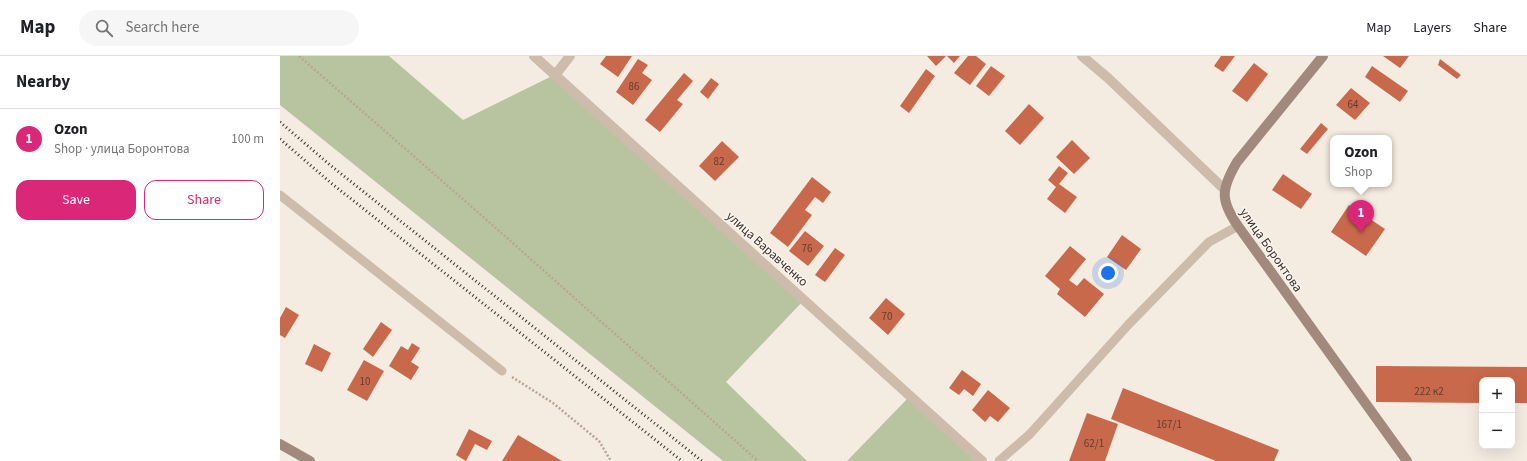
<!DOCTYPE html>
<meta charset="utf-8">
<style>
:root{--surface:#fff;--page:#f6f6f6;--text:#202124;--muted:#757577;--line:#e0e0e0;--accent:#db2777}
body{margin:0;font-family:"Source Sans 3",sans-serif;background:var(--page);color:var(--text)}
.controls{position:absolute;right:12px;bottom:12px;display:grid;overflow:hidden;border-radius:8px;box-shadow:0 4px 16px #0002}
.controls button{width:36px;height:36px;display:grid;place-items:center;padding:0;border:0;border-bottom:1px solid var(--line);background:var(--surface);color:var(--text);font:20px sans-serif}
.you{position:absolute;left:828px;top:217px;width:14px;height:14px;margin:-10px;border:3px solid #fff;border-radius:50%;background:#1a73e8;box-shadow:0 0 0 6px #1a73e833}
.badge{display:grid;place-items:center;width:26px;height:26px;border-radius:50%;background:var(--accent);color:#fff;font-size:13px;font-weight:700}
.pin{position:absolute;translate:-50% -33px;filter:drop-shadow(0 1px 2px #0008)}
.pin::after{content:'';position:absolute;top:21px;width:14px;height:12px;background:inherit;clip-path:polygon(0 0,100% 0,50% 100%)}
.popup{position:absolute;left:1050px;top:79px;width:62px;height:52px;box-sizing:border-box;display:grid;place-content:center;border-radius:8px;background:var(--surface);filter:drop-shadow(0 1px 3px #0005);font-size:13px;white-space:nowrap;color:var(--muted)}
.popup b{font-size:15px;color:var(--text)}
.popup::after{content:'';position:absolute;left:50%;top:100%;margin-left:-8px;border:8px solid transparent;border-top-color:var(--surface)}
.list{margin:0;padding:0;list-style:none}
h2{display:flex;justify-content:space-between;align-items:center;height:52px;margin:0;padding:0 16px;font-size:17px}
h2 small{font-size:13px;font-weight:400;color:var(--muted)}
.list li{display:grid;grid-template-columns:26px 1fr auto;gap:12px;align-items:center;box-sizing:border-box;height:60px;padding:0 16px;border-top:1px solid var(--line)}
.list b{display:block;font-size:15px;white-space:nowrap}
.list p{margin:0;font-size:13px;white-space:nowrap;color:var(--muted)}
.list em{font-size:13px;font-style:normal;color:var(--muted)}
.actions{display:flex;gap:8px;padding:12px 16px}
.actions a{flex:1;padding:9px 0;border:1px solid var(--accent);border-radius:12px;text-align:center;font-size:14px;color:var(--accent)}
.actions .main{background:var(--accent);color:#fff}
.icon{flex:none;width:22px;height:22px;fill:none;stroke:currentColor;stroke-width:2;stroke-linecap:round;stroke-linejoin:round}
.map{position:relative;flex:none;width:1247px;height:405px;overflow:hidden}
header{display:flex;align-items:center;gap:24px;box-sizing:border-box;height:56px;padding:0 20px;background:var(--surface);border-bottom:1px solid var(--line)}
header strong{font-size:19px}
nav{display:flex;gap:22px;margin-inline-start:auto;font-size:14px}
.search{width:280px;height:36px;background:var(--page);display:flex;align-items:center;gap:10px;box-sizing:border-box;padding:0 14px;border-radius:22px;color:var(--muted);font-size:15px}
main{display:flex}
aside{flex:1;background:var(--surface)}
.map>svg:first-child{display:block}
.green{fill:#b8c4a0}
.building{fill:#c8694b}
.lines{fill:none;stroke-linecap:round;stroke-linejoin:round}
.path{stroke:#b9a596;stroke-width:2.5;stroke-dasharray:2 2;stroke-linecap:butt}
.lane{stroke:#cdbbac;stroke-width:9}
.street{stroke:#cdbbac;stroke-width:10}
.secondary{stroke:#a18a7d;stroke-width:10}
.rail{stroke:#3b302b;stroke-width:3;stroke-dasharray:1 3;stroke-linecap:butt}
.labels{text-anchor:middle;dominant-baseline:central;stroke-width:3;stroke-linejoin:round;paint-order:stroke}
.number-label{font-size:11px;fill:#5e3e33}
.street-label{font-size:13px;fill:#3b302b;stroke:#fbf5ee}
</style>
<header>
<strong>Map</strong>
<div class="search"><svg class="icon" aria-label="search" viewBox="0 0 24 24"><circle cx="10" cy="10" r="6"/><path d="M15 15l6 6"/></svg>Search here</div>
<nav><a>Map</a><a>Layers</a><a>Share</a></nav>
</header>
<main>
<aside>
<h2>Nearby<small></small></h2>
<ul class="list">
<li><span class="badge">1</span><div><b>Ozon</b><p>Shop · улица Боронтова</p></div><em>100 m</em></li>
</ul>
<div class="actions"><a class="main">Save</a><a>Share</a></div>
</aside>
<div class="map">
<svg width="1247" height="405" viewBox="0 0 1247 405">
<rect width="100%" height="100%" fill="#f4ebe1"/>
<path class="green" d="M 0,0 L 109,0 L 183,64 L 276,18 L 524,244 L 446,326 L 527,405 L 443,405 L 0,49 Z
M 630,340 L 702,405 L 567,405 Z"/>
<path class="building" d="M 326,0 L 352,0 L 338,21 L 320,8 Z
M 647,0 L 666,0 L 656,10 Z
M 667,0 L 680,0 L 674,7 Z
M 688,0 L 696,0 L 706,8 L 690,29 L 674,17 Z
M 941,0 L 955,0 L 943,16 L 934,10 Z
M 1103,0 L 1129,0 L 1120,12 Z
M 358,3 L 368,9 L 362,17 L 372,24 L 353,49 L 336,36 Z
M 1160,3 L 1181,19 L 1177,23 L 1158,9 Z
M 974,7 L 988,18 L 967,46 L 952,35 Z
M 711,10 L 725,20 L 709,40 L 696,30 Z
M 1092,10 L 1128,35 L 1120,46 L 1085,21 Z
M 646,13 L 655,20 L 629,57 L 620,50 Z
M 404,17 L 413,25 L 397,44 L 403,48 L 380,76 L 365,64 Z
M 431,22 L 439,28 L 428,43 L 420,36 Z
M 1071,32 L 1090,47 L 1075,64 L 1056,49 Z
M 749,48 L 764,62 L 740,89 L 725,75 Z
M 1041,67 L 1048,73 L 1027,98 L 1020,93 Z
M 792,84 L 810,102 L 794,118 L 776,101 Z
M 442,85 L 459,101 L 435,125 L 419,110 Z
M 779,110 L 788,117 L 779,128 L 797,141 L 785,157 L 767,143 L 776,131 L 768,124 Z
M 1003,118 L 1032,138 L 1021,153 L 992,134 Z
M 532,121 L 551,136 L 543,147 L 535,141 L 525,154 L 532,159 L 508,191 L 490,177 Z
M 1069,149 L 1105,173 L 1086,200 L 1051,176 Z
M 525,175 L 544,190 L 528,210 L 509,195 Z
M 842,179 L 861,193 L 846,214 L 827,201 Z
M 790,190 L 806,203 L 789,224 L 797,230 L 804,222 L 824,238 L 805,261 L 777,238 L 780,233 L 765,220 Z
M 555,192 L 565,199 L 545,226 L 535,219 Z
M 606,242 L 625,258 L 608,279 L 589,262 Z
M 6,251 L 19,259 L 5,282 L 0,279 L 0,262 Z
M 101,266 L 112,274 L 93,301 L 83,293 Z
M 132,287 L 140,292 L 131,306 L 139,311 L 131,324 L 109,310 L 121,290 L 128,294 Z
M 34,288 L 51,297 L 42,316 L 25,308 Z
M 84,304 L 104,315 L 87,345 L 67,334 Z
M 1096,310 L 1247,311 L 1247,347 L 1232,347 L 1232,324 L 1202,324 L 1202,347 L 1096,346 Z
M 682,314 L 701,328 L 693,340 L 684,333 L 679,339 L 669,332 Z
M 843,332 L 999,394 L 994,405 L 936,405 L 831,363 Z
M 708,334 L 730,352 L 718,366 L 710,360 L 705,366 L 692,354 Z
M 807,357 L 838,368 L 825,405 L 789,405 Z
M 189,373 L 212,385 L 207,394 L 195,388 L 186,405 L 176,399 Z
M 238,379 L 282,405 L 222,405 Z"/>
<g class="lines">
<path class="path" d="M 19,0 L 209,166 L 478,405
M 232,321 L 273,347 L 319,385 L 331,405"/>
<path class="lane" d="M 0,139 L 222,315
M 719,405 L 750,378 L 848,269 L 929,186 L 958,170"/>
<path class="street" d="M 254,0 L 702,405
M 802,0 L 828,22 L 944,133
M 276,18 L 290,0"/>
<path class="secondary" d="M 1043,0 L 957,106 C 941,133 940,144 958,170 L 1127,405
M 0,388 L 30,405"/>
<path class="rail" d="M 0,66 L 50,109 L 422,405
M 0,83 L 51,127 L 402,405"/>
</g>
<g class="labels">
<g class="number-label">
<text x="354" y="30">86</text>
<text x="1073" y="48">64</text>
<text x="439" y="105">82</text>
<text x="527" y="192">76</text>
<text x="607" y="260">70</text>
<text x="85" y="325">10</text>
<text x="1149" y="335">222 к2</text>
<text x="889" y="368">167/1</text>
<text x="814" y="387">62/1</text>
</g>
<g class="street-label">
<text transform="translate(487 193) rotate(42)">улица Варавченко</text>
<text transform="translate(991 194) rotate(55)">улица Боронтова</text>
</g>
</g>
</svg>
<div class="controls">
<button>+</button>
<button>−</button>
</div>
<div class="you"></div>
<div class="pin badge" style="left:1081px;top:177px">1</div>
<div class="popup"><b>Ozon</b>Shop</div>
</div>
</main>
